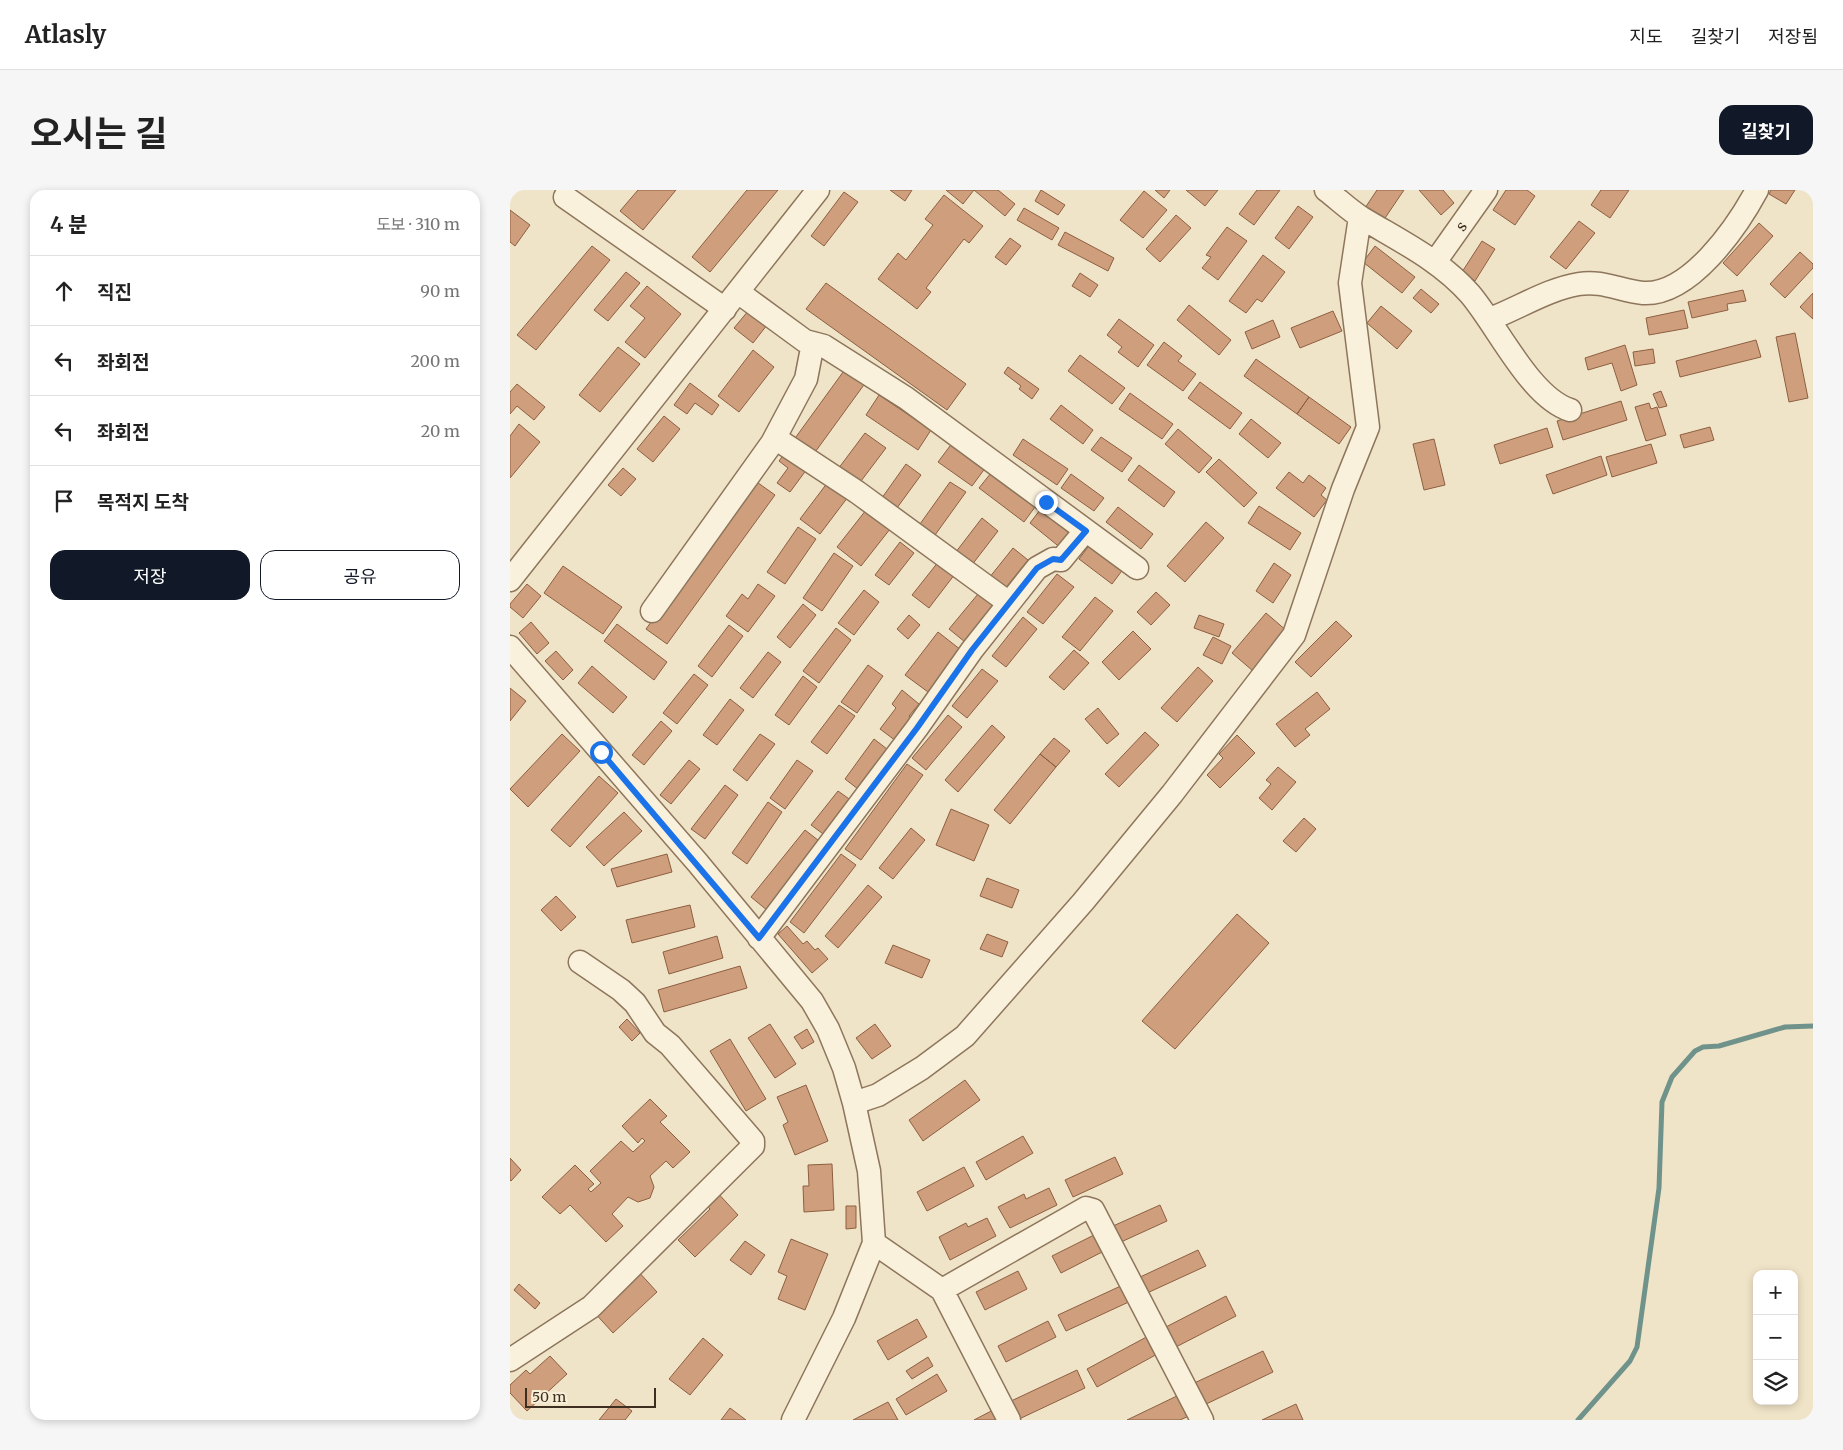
<!DOCTYPE html>
<html lang="ko">
<meta charset="utf-8">
<style>
:root{--surface:#fff;--page:#f6f6f6;--text:#222;--muted:#767676;--line:#e0e0e0;--accent:#111827}
body{margin:0;font-family:Merriweather,"Noto Sans KR",serif;background:var(--page);color:var(--text)}
.controls{position:absolute;right:15px;bottom:15px;display:grid;overflow:hidden;border-radius:10px;box-shadow:0 2px 8px #0003}
.controls button{width:45px;height:45px;display:grid;place-items:center;padding:0;border:0;border-bottom:1px solid var(--line);background:var(--surface);color:var(--text);font:25px sans-serif}
.scale{position:absolute;left:15px;bottom:12px;width:131px;box-sizing:border-box;padding-left:5px;border:2px solid #3d2e20;border-top:0;font-size:14px;line-height:18px;white-space:nowrap;color:#3d2e20;-webkit-text-stroke:4px #f7eed8;paint-order:stroke}
.stop{position:absolute;width:15px;height:15px;margin:-11px;border:4px solid #1a73e8;border-radius:50%;background:#fff}
.stop.end{background:#1a73e8;border-color:#fff;box-shadow:0 1px 5px #0008}
.list{margin:0;padding:0;list-style:none}
h2{display:flex;justify-content:space-between;align-items:center;height:65px;margin:0;padding:0 20px;font-size:21px}
h2 small{font-size:16px;font-weight:400;color:var(--muted)}
.list li{display:grid;grid-template-columns:32px 1fr auto;gap:15px;align-items:center;box-sizing:border-box;height:70px;padding:0 20px;border-top:1px solid var(--line)}
.list b{display:block;font-size:19px;white-space:nowrap}
.list em{font-size:16px;font-style:normal;color:var(--muted)}
.actions{display:flex;gap:10px;padding:15px 20px}
.actions a{flex:1;padding:11px 0;border:1px solid var(--accent);border-radius:15px;text-align:center;font-size:18px;color:var(--accent)}
.actions .main{background:var(--accent);color:#fff}
.icon{flex:none;width:28px;height:28px;fill:none;stroke:currentColor;stroke-width:2;stroke-linecap:round;stroke-linejoin:round}
.map{position:relative;flex:none;width:1303px;height:1230px;overflow:hidden;border-radius:15px}
header{display:flex;align-items:center;gap:30px;box-sizing:border-box;height:70px;padding:0 25px;background:var(--surface);border-bottom:1px solid var(--line)}
header strong{font-size:24px}
nav{display:flex;gap:28px;margin-inline-start:auto;font-size:18px}
.intro{display:flex;align-items:center;justify-content:space-between;box-sizing:border-box;height:120px;padding:0 30px}
h1{margin:0;font-size:35px}
.button{padding:12px 22px;border-radius:15px;background:var(--accent);color:#fff;font-size:18px;font-weight:700}
main{display:flex;gap:30px;padding:0 30px}
aside{flex:1;background:var(--surface);border-radius:15px;box-shadow:0 2px 8px #0003}
.map>svg:first-child{display:block}
.lines{fill:none;stroke-linecap:round;stroke-linejoin:round}
.stream{stroke:#6f938a;stroke-width:5}
.building{fill:#cf9f7d;stroke:#8d5f41}
.minor-casing{stroke:#8d765c;stroke-width:25}
.minor{stroke:#faf1dc;stroke-width:22}
.route{stroke:#1a73e8;stroke-width:6}
.labels{text-anchor:middle;dominant-baseline:central;stroke-width:4;stroke-linejoin:round;paint-order:stroke}
.street-label{font-size:15px;fill:#3d2e20;stroke:#f7eed8}
</style>
<header>
<strong>Atlasly</strong>
<nav><a>지도</a><a>길찾기</a><a>저장됨</a></nav>
</header>
<div class="intro"><h1>오시는 길</h1><a class="button">길찾기</a></div>
<main>
<aside>
<h2>4 분<small>도보 · 310 m</small></h2>
<ul class="list">
<li><svg class="icon" aria-label="ahead" viewBox="0 0 24 24"><path d="M12 20V5M6 11l6-6 6 6"/></svg><div><b>직진</b></div><em>90 m</em></li>
<li><svg class="icon" aria-label="left" viewBox="0 0 24 24"><path d="M17 20v-9H6M10 6l-5 5 5 5"/></svg><div><b>좌회전</b></div><em>200 m</em></li>
<li><svg class="icon" aria-label="left" viewBox="0 0 24 24"><path d="M17 20v-9H6M10 6l-5 5 5 5"/></svg><div><b>좌회전</b></div><em>20 m</em></li>
<li><svg class="icon" aria-label="arrive" viewBox="0 0 24 24"><path d="M6 21V4h12l-3 4 3 4H6"/></svg><div><b>목적지 도착</b></div></li>
</ul>
<div class="actions"><a class="main">저장</a><a>공유</a></div>
</aside>
<div class="map">
<svg width="1303" height="1230" viewBox="0 0 1303 1230">
<rect width="100%" height="100%" fill="#f0e4c8"/>
<g class="lines">
<path class="stream" d="M 1068,1230 L 1120,1171 L 1127,1157 L 1149,998 L 1152,912 L 1162,887 L 1185,861 L 1193,857 L 1209,856 L 1275,837 L 1303,836"/>
</g>
<path class="building" d="M 128,0 L 166,0 L 133,40 L 110,21 Z
M 237,0 L 268,0 L 200,82 L 182,67 Z
M 380,0 L 402,0 L 395,11 Z
M 436,0 L 464,0 L 453,14 Z
M 464,0 L 488,0 L 505,14 L 495,26 Z
M 531,0 L 555,15 L 548,25 L 525,11 Z
M 645,0 L 660,0 L 654,8 Z
M 676,0 L 708,0 L 695,16 Z
M 747,0 L 770,0 L 744,35 L 729,24 Z
M 867,0 L 894,0 L 871,34 L 853,21 Z
M 909,0 L 933,0 L 944,13 L 931,25 Z
M 996,0 L 1017,0 L 1025,6 L 1005,35 L 983,20 Z
M 1091,0 L 1119,0 L 1100,28 L 1081,15 Z
M 1261,0 L 1285,0 L 1276,14 L 1259,4 Z
M 634,1 L 657,20 L 633,48 L 610,30 Z
M 334,2 L 348,12 L 314,56 L 301,46 Z
M 434,5 L 473,36 L 459,53 L 454,49 L 416,98 L 421,102 L 407,119 L 368,89 L 388,63 L 396,70 L 423,35 L 415,29 Z
M 788,16 L 803,27 L 779,59 L 765,48 Z
M 514,18 L 549,38 L 542,50 L 507,30 Z
M 0,20 L 20,35 L 5,56 L 0,52 Z
M 666,25 L 681,38 L 650,72 L 636,59 Z
M 1069,31 L 1085,43 L 1056,79 L 1040,67 Z
M 1249,33 L 1263,46 L 1227,86 L 1213,73 Z
M 717,37 L 737,51 L 708,90 L 692,78 L 701,67 L 696,65 Z
M 555,42 L 604,68 L 598,81 L 548,55 Z
M 500,48 L 511,56 L 496,75 L 485,67 Z
M 972,51 L 985,59 L 965,91 L 952,82 Z
M 82,56 L 100,70 L 26,160 L 7,145 Z
M 865,56 L 905,87 L 892,103 L 853,72 Z
M 1290,62 L 1303,74 L 1303,78 L 1275,108 L 1260,94 Z
M 753,65 L 775,82 L 752,112 L 747,109 L 736,123 L 719,111 Z
M 116,82 L 130,93 L 98,131 L 84,120 Z
M 570,83 L 588,95 L 580,107 L 562,96 Z
M 316,93 L 456,194 L 437,220 L 296,119 Z
M 137,96 L 171,124 L 135,168 L 115,152 L 135,128 L 120,116 Z
M 911,99 L 929,114 L 921,123 L 903,108 Z
M 1233,100 L 1236,111 L 1217,114 L 1218,120 L 1182,128 L 1178,112 Z
M 1303,103 L 1303,129 L 1290,117 Z
M 679,115 L 721,150 L 709,165 L 667,130 Z
M 871,116 L 902,141 L 887,159 L 857,133 Z
M 239,120 L 257,135 L 243,153 L 224,138 Z
M 1174,120 L 1178,138 L 1139,145 L 1136,128 Z
M 823,121 L 832,141 L 790,158 L 781,138 Z
M 609,129 L 644,155 L 628,177 L 608,162 L 612,157 L 597,145 Z
M 763,130 L 770,147 L 742,159 L 735,142 Z
M 1285,143 L 1298,208 L 1279,212 L 1266,147 Z
M 1246,150 L 1251,167 L 1170,187 L 1166,171 Z
M 654,152 L 672,166 L 668,171 L 686,184 L 673,201 L 637,175 Z
M 1115,155 L 1127,195 L 1111,201 L 1102,173 L 1078,180 L 1075,168 Z
M 108,157 L 130,174 L 90,222 L 69,205 Z
M 1143,159 L 1145,173 L 1125,176 L 1123,162 Z
M 243,160 L 264,177 L 229,222 L 208,206 Z
M 570,165 L 615,198 L 602,214 L 558,181 Z
M 746,169 L 799,207 L 787,224 L 734,186 Z
M 498,177 L 529,199 L 522,209 L 509,199 L 511,196 L 494,183 Z
M 336,178 L 356,192 L 303,265 L 283,251 Z
M 690,192 L 732,223 L 720,239 L 678,208 Z
M 180,193 L 209,215 L 202,225 L 185,213 L 177,224 L 164,215 Z
M 7,194 L 35,217 L 24,230 L 7,216 L 0,224 L 0,202 Z
M 1151,201 L 1157,216 L 1149,218 L 1143,204 Z
M 620,203 L 663,234 L 652,249 L 609,219 Z
M 369,205 L 421,240 L 408,260 L 356,225 Z
M 799,207 L 841,237 L 829,254 L 787,224 Z
M 1111,211 L 1117,230 L 1053,250 L 1047,231 Z
M 1139,213 L 1141,219 L 1147,217 L 1156,245 L 1136,251 L 1125,217 Z
M 551,215 L 583,240 L 573,254 L 540,229 Z
M 154,226 L 170,239 L 143,272 L 127,259 Z
M 741,229 L 771,253 L 758,268 L 729,244 Z
M 9,234 L 30,252 L 0,288 L 0,246 Z
M 1200,237 L 1204,250 L 1174,258 L 1170,245 Z
M 1037,238 L 1043,257 L 990,274 L 984,255 Z
M 668,239 L 702,268 L 689,283 L 655,254 Z
M 355,243 L 376,258 L 348,295 L 328,279 Z
M 591,247 L 622,268 L 612,282 L 581,260 Z
M 513,249 L 558,279 L 547,295 L 503,265 Z
M 924,249 L 935,295 L 914,300 L 903,254 Z
M 443,252 L 476,277 L 462,296 L 428,272 Z
M 1141,254 L 1147,273 L 1102,287 L 1096,267 Z
M 275,263 L 297,279 L 280,302 L 267,293 L 278,278 L 269,271 Z
M 1091,266 L 1097,285 L 1043,304 L 1036,285 Z
M 709,269 L 747,303 L 734,317 L 696,282 Z
M 396,274 L 411,285 L 384,322 L 369,312 Z
M 629,275 L 665,302 L 654,317 L 618,290 Z
M 113,278 L 126,289 L 111,306 L 98,295 Z
M 779,282 L 793,293 L 799,285 L 816,298 L 811,305 L 817,310 L 804,327 L 766,298 Z
M 481,283 L 525,317 L 514,332 L 469,298 Z
M 561,284 L 594,308 L 584,321 L 551,298 Z
M 321,288 L 341,303 L 310,344 L 290,329 Z
M 244,290 L 265,305 L 157,454 L 136,439 Z
M 440,292 L 456,302 L 420,352 L 405,341 Z
M 360,315 L 384,334 L 351,376 L 327,357 Z
M 749,316 L 791,343 L 780,360 L 738,333 Z
M 608,317 L 643,344 L 631,359 L 596,332 Z
M 530,320 L 563,346 L 552,359 L 520,333 Z
M 472,328 L 488,341 L 458,380 L 442,367 Z
M 696,332 L 714,348 L 675,392 L 657,376 Z
M 288,337 L 306,349 L 275,394 L 257,382 Z
M 390,352 L 404,363 L 379,395 L 365,385 Z
M 581,353 L 614,378 L 602,394 L 569,369 Z
M 503,358 L 518,370 L 494,400 L 479,388 Z
M 324,363 L 343,376 L 312,421 L 293,408 Z
M 429,371 L 445,384 L 419,418 L 402,405 Z
M 764,373 L 781,385 L 763,413 L 746,401 Z
M 53,376 L 112,417 L 93,444 L 34,403 Z
M 547,384 L 564,397 L 533,434 L 517,422 Z
M 17,394 L 31,406 L 13,428 L 0,417 L 0,414 Z
M 248,394 L 265,406 L 238,442 L 216,426 L 232,404 L 238,409 Z
M 354,400 L 369,412 L 344,445 L 328,433 Z
M 646,402 L 660,415 L 641,435 L 627,422 Z
M 468,404 L 484,417 L 455,452 L 439,439 Z
M 585,407 L 603,421 L 570,461 L 552,447 Z
M 293,414 L 306,425 L 280,458 L 267,447 Z
M 756,423 L 777,441 L 743,481 L 722,463 Z
M 399,425 L 410,435 L 398,449 L 387,439 Z
M 689,425 L 714,434 L 709,447 L 684,438 Z
M 513,427 L 527,439 L 496,477 L 482,466 Z
M 826,431 L 842,446 L 801,487 L 785,472 Z
M 21,432 L 39,453 L 27,464 L 9,443 Z
M 107,434 L 157,472 L 144,490 L 94,451 Z
M 219,435 L 233,446 L 202,487 L 188,476 Z
M 326,438 L 341,450 L 309,493 L 293,481 Z
M 623,441 L 641,459 L 609,490 L 592,472 Z
M 428,442 L 451,460 L 418,502 L 395,485 Z
M 703,447 L 721,456 L 712,474 L 693,465 Z
M 564,460 L 579,473 L 554,500 L 539,487 Z
M 46,461 L 63,480 L 53,490 L 35,471 Z
M 258,462 L 271,472 L 243,508 L 230,498 Z
M 358,475 L 373,486 L 347,523 L 331,512 Z
M 82,476 L 117,507 L 103,523 L 68,493 Z
M 688,477 L 703,491 L 667,532 L 651,518 Z
M 472,479 L 488,491 L 457,528 L 442,516 Z
M 184,484 L 198,495 L 167,534 L 153,523 Z
M 293,486 L 307,497 L 279,535 L 265,525 Z
M 0,498 L 16,511 L 0,531 Z
M 392,500 L 409,514 L 399,526 L 403,530 L 386,551 L 370,539 L 386,518 L 382,514 Z
M 807,502 L 820,519 L 795,539 L 800,545 L 785,557 L 766,534 Z
M 220,509 L 234,520 L 207,555 L 193,545 Z
M 329,515 L 345,526 L 317,564 L 301,552 Z
M 588,518 L 609,544 L 597,554 L 575,529 Z
M 438,525 L 452,537 L 416,580 L 402,568 Z
M 151,531 L 162,541 L 134,575 L 122,565 Z
M 482,535 L 495,547 L 448,602 L 435,590 Z
M 635,542 L 649,555 L 609,597 L 595,584 Z
M 52,544 L 70,561 L 18,617 L 0,599 Z
M 250,544 L 265,554 L 237,591 L 223,580 Z
M 727,545 L 745,563 L 710,598 L 697,585 L 713,568 L 709,564 Z
M 544,548 L 560,561 L 546,577 L 530,564 Z
M 364,549 L 377,559 L 348,599 L 335,589 Z
M 530,564 L 546,577 L 500,634 L 484,620 Z
M 179,570 L 190,579 L 161,614 L 150,605 Z
M 287,570 L 303,581 L 275,619 L 260,608 Z
M 397,574 L 413,585 L 351,670 L 335,659 Z
M 768,577 L 786,592 L 762,620 L 749,608 L 761,594 L 756,590 Z
M 89,586 L 108,603 L 60,657 L 41,640 Z
M 215,595 L 228,605 L 195,649 L 181,639 Z
M 328,601 L 342,611 L 316,646 L 301,635 Z
M 258,612 L 272,622 L 237,674 L 222,663 Z
M 441,619 L 479,635 L 464,671 L 426,655 Z
M 114,622 L 132,641 L 94,676 L 76,657 Z
M 794,628 L 806,639 L 786,662 L 773,651 Z
M 401,638 L 415,650 L 383,689 L 369,678 Z
M 295,640 L 313,654 L 258,721 L 241,707 Z
M 157,664 L 162,682 L 107,697 L 101,679 Z
M 331,664 L 346,675 L 294,743 L 280,732 Z
M 477,688 L 509,700 L 502,718 L 470,706 Z
M 358,695 L 372,707 L 328,758 L 315,746 Z
M 46,706 L 66,727 L 51,741 L 31,720 Z
M 180,715 L 185,737 L 122,753 L 116,730 Z
M 727,724 L 759,753 L 665,859 L 632,831 Z
M 277,736 L 293,754 L 297,751 L 305,760 L 308,758 L 318,769 L 302,783 L 268,744 Z
M 477,744 L 498,752 L 492,767 L 470,759 Z
M 207,746 L 213,768 L 159,784 L 153,762 Z
M 383,755 L 420,770 L 412,788 L 375,773 Z
M 230,776 L 237,798 L 154,822 L 148,800 Z
M 117,829 L 130,843 L 122,851 L 109,837 Z
M 260,834 L 286,874 L 265,888 L 238,848 Z
M 365,834 L 381,856 L 362,869 L 346,848 Z
M 297,839 L 304,852 L 292,859 L 284,847 Z
M 220,849 L 256,909 L 236,921 L 200,861 Z
M 455,890 L 470,910 L 413,951 L 399,930 Z
M 296,895 L 318,951 L 285,965 L 273,935 L 278,932 L 267,907 Z
M 140,909 L 157,926 L 150,932 L 180,962 L 163,978 L 156,971 L 140,986 L 144,997 L 140,1008 L 128,1012 L 118,1007 L 102,1024 L 113,1036 L 96,1052 L 60,1015 L 50,1024 L 32,1007 L 65,975 L 84,994 L 78,999 L 81,1002 L 91,993 L 80,981 L 111,951 L 123,962 L 135,951 L 132,948 L 128,953 L 112,936 Z
M 513,946 L 523,963 L 476,990 L 466,972 Z
M 605,967 L 613,984 L 563,1007 L 555,990 Z
M 0,968 L 11,980 L 1,991 L 0,990 Z
M 322,974 L 324,1020 L 294,1022 L 293,996 L 299,996 L 298,975 Z
M 454,977 L 464,996 L 417,1021 L 407,1002 Z
M 539,998 L 547,1015 L 500,1038 L 488,1017 L 514,1004 L 516,1009 Z
M 205,1000 L 228,1025 L 185,1067 L 168,1050 L 200,1019 L 193,1012 Z
M 650,1015 L 657,1031 L 611,1052 L 603,1036 Z
M 336,1016 L 346,1016 L 346,1038 L 336,1039 Z
M 477,1028 L 486,1046 L 440,1070 L 429,1047 L 456,1033 L 458,1037 Z
M 590,1042 L 598,1059 L 551,1083 L 542,1066 Z
M 281,1049 L 318,1064 L 295,1120 L 268,1109 L 277,1086 L 268,1082 Z
M 235,1051 L 255,1065 L 241,1085 L 220,1070 Z
M 688,1060 L 696,1076 L 635,1104 L 628,1088 Z
M 127,1080 L 147,1102 L 103,1143 L 83,1121 Z
M 508,1081 L 517,1099 L 475,1120 L 466,1102 Z
M 9,1094 L 30,1113 L 25,1119 L 4,1100 Z
M 615,1094 L 623,1110 L 556,1141 L 548,1125 Z
M 716,1106 L 726,1126 L 664,1158 L 654,1138 Z
M 407,1129 L 417,1147 L 378,1170 L 367,1151 Z
M 538,1131 L 546,1147 L 496,1172 L 488,1156 Z
M 642,1144 L 651,1162 L 587,1197 L 577,1179 Z
M 193,1148 L 213,1165 L 180,1205 L 159,1189 Z
M 753,1161 L 763,1182 L 690,1217 L 680,1195 Z
M 40,1166 L 57,1184 L 17,1221 L 0,1203 L 0,1195 L 16,1180 L 20,1184 Z
M 418,1167 L 423,1176 L 402,1189 L 396,1181 Z
M 567,1180 L 575,1198 L 507,1230 L 499,1212 Z
M 427,1184 L 437,1201 L 396,1225 L 386,1209 Z
M 671,1204 L 681,1225 L 670,1230 L 617,1230 Z
M 106,1209 L 122,1221 L 115,1230 L 89,1230 Z
M 378,1212 L 388,1230 L 343,1230 Z
M 786,1214 L 793,1230 L 752,1230 Z
M 220,1218 L 236,1230 L 211,1230 Z
M 487,1218 L 494,1230 L 464,1230 Z"/>
<g class="lines">
<g class="minor-casing">
<path id="minor" d="M 816,0 C 828,9 839,20 852,28 C 890,51 930,70 960,104 C 988,137 1020,207 1060,220
M 55,7 L 215,119
M 925,72 L 976,0
M 228,102 L 295,151 L 314,156 L 396,208 L 627,378
M 980,129 C 1009,118 1038,99 1069,94 C 1092,90 1111,101 1133,103 C 1180,106 1227,37 1247,0
M 265,248 L 347,302 L 499,413
M 0,390 L 308,0
M 142,421 L 262,253 L 296,189 L 303,153
M 0,457 L 187,672 L 302,811 L 318,839 L 334,878 L 344,913 L 359,981 L 364,1053 L 334,1128 L 283,1230
M 249,748 L 407,538 L 462,460 L 527,378 L 543,369 L 551,370 L 575,341
M 344,913 L 368,905 L 412,878 L 455,846 L 573,712 L 662,604 L 784,445 L 833,299 L 858,237 L 840,93 L 850,27
M 364,1053 L 432,1100 L 499,1230
M 432,1100 L 576,1018 L 583,1020 L 692,1230
M 0,1170 L 81,1117 L 243,956 L 243,951 L 160,855 L 145,843 L 125,813 L 111,800 L 70,772"/>
</g>
<use href="#minor" class="minor"/>
</g>
<g class="lines">
<path class="route" d="M 91,562 L 249,748 L 407,538 L 462,460 L 527,378 L 543,369 L 551,370 L 576,341 L 536,312"/>
</g>
<g class="labels">
<g class="street-label">
<text transform="translate(951 36) rotate(-55)">s</text>
</g>
</g>
</svg>
<div class="controls">
<button>+</button>
<button>−</button>
<button><svg class="icon" aria-label="layers" viewBox="0 0 24 24"><path d="M12 4l9 5-9 5-9-5zM3 14l9 5 9-5"/></svg></button>
</div>
<div class="scale">50 m</div>
<div class="stop" style="left:91px;top:562px"></div>
<div class="stop end" style="left:536px;top:312px"></div>
</div>
</main>
